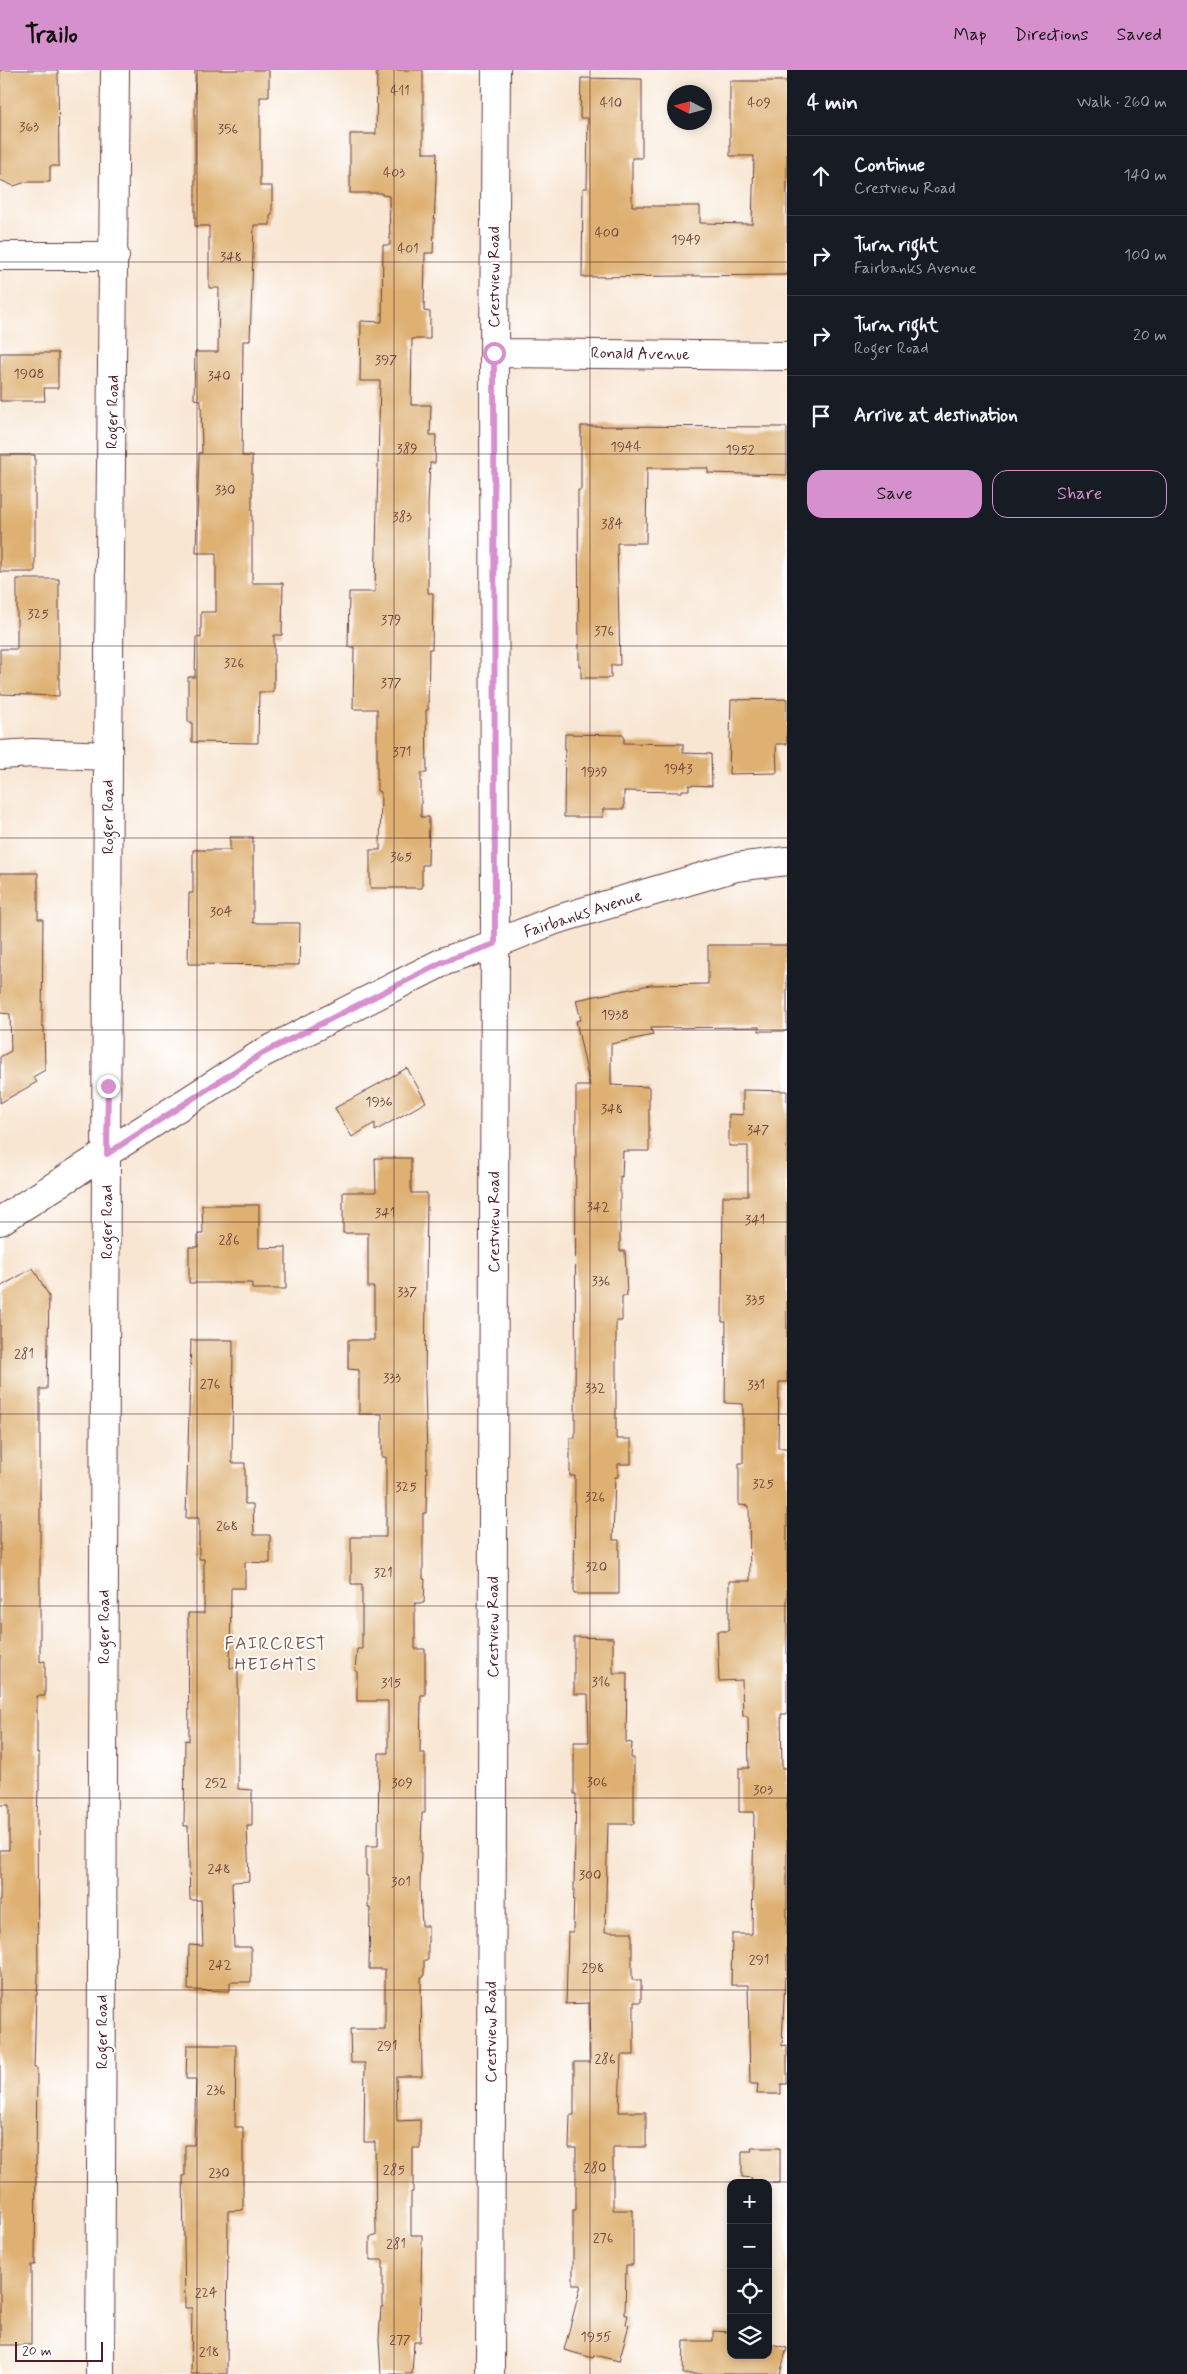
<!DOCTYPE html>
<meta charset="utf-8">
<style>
:root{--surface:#171b24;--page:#242831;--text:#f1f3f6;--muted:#9ea1a6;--line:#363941;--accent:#d690ce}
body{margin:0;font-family:Mynerve,sans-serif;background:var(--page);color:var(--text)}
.controls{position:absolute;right:15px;bottom:15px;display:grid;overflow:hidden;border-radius:10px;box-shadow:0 2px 8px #0003}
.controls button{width:45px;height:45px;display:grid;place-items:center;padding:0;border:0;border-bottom:1px solid var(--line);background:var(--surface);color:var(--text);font:25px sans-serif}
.compass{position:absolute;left:667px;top:15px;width:45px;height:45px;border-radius:50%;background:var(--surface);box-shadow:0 2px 8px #0003;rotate:276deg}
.scale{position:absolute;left:15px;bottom:12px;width:88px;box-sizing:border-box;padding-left:5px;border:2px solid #4a1f2b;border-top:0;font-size:14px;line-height:18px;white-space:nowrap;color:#4a1f2b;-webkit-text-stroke:4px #fff;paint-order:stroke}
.stop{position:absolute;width:15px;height:15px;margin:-11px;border:4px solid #d690ce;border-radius:50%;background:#fff}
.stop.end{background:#d690ce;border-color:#fff;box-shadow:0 1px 5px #0008}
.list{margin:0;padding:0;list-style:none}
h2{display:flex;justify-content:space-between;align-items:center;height:65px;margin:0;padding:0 20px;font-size:21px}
h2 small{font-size:16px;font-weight:400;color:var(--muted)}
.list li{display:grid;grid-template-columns:32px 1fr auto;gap:15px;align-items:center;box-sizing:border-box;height:80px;padding:0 20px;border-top:1px solid var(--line)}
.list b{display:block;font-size:19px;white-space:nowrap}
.list p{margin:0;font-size:16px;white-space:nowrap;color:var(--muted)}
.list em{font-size:16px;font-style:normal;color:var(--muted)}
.actions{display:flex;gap:10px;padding:15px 20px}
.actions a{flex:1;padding:11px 0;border:1px solid var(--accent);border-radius:15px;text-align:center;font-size:18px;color:var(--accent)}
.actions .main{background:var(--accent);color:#111}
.icon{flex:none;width:28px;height:28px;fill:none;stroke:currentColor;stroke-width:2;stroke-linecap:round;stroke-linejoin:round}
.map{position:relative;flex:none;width:787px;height:2304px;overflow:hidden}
header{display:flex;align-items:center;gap:30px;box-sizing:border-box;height:70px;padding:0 25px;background:var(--accent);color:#111}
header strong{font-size:24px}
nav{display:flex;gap:28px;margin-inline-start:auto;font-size:18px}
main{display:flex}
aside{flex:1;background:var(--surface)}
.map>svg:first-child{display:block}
.building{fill:#deb072}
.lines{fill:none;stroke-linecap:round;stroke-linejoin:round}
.street-casing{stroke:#643d44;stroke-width:30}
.street{stroke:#fff;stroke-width:28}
.route{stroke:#d690ce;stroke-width:6}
.grid{fill:none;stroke:#4a1f2b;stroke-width:1;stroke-opacity:0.55}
.labels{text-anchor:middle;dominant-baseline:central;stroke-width:4;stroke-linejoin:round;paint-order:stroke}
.number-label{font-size:14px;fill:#6f433d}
.street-label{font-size:16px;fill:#4a1f2b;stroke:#fff}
.neighbourhood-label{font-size:18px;letter-spacing:1px;fill:#7e5244;stroke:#fff}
</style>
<header>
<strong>Trailo</strong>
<nav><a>Map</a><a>Directions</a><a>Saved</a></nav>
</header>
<main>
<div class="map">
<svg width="787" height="2304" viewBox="0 0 787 2304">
<rect width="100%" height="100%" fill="#fff"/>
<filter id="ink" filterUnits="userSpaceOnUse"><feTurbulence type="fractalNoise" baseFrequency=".02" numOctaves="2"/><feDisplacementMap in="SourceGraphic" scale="10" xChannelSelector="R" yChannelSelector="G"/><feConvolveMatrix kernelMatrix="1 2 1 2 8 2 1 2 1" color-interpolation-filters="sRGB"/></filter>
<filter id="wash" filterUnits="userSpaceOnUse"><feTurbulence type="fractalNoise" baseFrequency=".0096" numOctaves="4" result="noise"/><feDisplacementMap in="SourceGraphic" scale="20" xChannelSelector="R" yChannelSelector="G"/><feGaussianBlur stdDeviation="1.12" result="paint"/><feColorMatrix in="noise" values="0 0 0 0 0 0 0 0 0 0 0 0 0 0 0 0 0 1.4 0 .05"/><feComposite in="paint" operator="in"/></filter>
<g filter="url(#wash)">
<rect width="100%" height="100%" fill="#f8e6d3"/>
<g id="blocks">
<path class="building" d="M 0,0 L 58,0 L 59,96 L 50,96 L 50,112 L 26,112 L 14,116 L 0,110 Z
M 195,0 L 269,0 L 269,27 L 260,27 L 260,116 L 272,116 L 272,145 L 270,146 L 270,155 L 254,155 L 250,271 L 243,271 L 242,386 L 252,386 L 252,513 L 283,513 L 282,565 L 274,565 L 274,618 L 272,622 L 259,622 L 258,673 L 192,672 L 192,652 L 188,652 L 188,607 L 195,607 L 196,567 L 201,568 L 201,542 L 216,542 L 216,483 L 196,483 L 199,383 L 202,383 L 201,330 L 194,329 L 195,282 L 218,282 L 219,218 L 209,218 L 209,156 L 195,156 Z
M 377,0 L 423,0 L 423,83 L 437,83 L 433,183 L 425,183 L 424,241 L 430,242 L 430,269 L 412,269 L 411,335 L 431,335 L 430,365 L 436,365 L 435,393 L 430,393 L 428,435 L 428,523 L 433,523 L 432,579 L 429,579 L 428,640 L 426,640 L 427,703 L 421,703 L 421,747 L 429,747 L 428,795 L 422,795 L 422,818 L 370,818 L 370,780 L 380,780 L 381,722 L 377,721 L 377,639 L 353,639 L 354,577 L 348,577 L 349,522 L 375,522 L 380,311 L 360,311 L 361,251 L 382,252 L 383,175 L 390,175 L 389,126 L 382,125 L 382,123 L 350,123 L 350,64 L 376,64 Z
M 581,8 L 642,9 L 642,88 L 632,88 L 632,136 L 700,136 L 700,153 L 752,154 L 754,86 L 730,86 L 730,11 L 787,11 L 787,205 L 582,207 L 583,118 L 587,118 L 588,48 L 580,48 Z
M 0,283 L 58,283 L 58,318 L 44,318 L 45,331 L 0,331 Z
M 581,356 L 787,357 L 787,405 L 708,403 L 708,398 L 647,398 L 646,473 L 617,473 L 620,595 L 611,595 L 611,608 L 581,608 L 581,596 L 579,596 L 578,420 L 581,420 Z
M 0,385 L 35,385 L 35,502 L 0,502 Z
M 17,509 L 59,509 L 59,626 L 0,624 L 0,579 L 17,579 Z
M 787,629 L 787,674 L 776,674 L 777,703 L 729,704 L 731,630 Z
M 565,664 L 624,665 L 624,673 L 683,674 L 683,683 L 711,684 L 712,716 L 689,715 L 689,720 L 682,720 L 682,722 L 624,721 L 624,739 L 603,739 L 603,747 L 564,747 Z
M 230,767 L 253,767 L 253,853 L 300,853 L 299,895 L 188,894 L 189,823 L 193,823 L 193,780 L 230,780 Z
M 0,803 L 38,803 L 38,849 L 43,849 L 42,956 L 44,956 L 45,1000 L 33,1007 L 37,1012 L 0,1033 L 0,987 L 11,981 L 10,944 L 0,943 Z
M 708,875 L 787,875 L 787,961 L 759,961 L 759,957 L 651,958 L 653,965 L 611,974 L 611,1015 L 649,1017 L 649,1081 L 623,1081 L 622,1107 L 620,1106 L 620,1181 L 625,1181 L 627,1226 L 622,1226 L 622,1251 L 616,1251 L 616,1369 L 631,1369 L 631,1394 L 618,1394 L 618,1407 L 615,1407 L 613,1470 L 619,1470 L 619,1524 L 574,1524 L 575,1406 L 570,1406 L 570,1368 L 575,1368 L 576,1016 L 590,1016 L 576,951 L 581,950 L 576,930 L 650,915 L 708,914 Z
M 407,998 L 426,1032 L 375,1061 L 375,1053 L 352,1067 L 335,1038 Z
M 743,1020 L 787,1021 L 787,1312 L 779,1312 L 778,1378 L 787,1378 L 787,1644 L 781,1644 L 782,1698 L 787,1698 L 787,1907 L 785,1907 L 782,1976 L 787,1975 L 787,2014 L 781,2014 L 781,2024 L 757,2024 L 758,2014 L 750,2014 L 748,1915 L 731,1915 L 732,1864 L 752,1864 L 754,1742 L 739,1742 L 739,1698 L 749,1698 L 748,1646 L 743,1646 L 742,1610 L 719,1611 L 717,1561 L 729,1561 L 729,1511 L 750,1511 L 749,1436 L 739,1435 L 739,1393 L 743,1393 L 743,1334 L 725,1333 L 726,1252 L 722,1252 L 723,1126 L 748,1126 L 748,1076 L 729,1076 L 729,1044 L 743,1045 Z
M 375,1088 L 411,1088 L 411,1123 L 427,1123 L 425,1316 L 427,1387 L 426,1443 L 423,1443 L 423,1509 L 425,1509 L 424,1533 L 415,1533 L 415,1579 L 425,1579 L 425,1625 L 421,1625 L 420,1683 L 425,1683 L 425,1743 L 422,1743 L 420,1817 L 422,1856 L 428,1856 L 428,1890 L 424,1890 L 424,1907 L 421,1907 L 422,2006 L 396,2006 L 397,2051 L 420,2050 L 420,2078 L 413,2078 L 413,2122 L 411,2122 L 411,2165 L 422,2165 L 420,2272 L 414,2272 L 412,2304 L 381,2304 L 379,2269 L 381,2237 L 383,2237 L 383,2190 L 370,2190 L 370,2167 L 376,2166 L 375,2072 L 364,2072 L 365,1993 L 351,1993 L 350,1959 L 385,1959 L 385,1899 L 369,1899 L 370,1838 L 368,1838 L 368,1806 L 366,1806 L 366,1776 L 378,1776 L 379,1683 L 388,1683 L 388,1631 L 357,1631 L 357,1601 L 355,1601 L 357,1579 L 362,1579 L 362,1514 L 351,1514 L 351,1467 L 386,1467 L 386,1387 L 382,1387 L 382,1344 L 359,1344 L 359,1300 L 348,1299 L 348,1270 L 374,1270 L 374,1217 L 368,1217 L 368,1163 L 343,1163 L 343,1122 L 376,1122 Z
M 202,1135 L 259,1135 L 259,1178 L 286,1177 L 286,1219 L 252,1219 L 252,1213 L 189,1213 L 189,1177 L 198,1177 L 198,1164 L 203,1164 Z
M 33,1198 L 49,1226 L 47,1319 L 40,1319 L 40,1592 L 45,1591 L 45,1626 L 37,1626 L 37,1683 L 39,1683 L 39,1721 L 38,1721 L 37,1744 L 38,1908 L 37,1925 L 36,1925 L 34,1998 L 37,1998 L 35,2195 L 31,2195 L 31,2275 L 0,2275 L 0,1780 L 9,1780 L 9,1735 L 0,1735 L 0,1217 Z
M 191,1270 L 233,1270 L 232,1393 L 245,1393 L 245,1434 L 253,1434 L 254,1465 L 270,1465 L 270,1493 L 245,1492 L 245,1518 L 231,1518 L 230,1598 L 238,1598 L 238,1719 L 252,1720 L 252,1756 L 247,1756 L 249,1811 L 232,1812 L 234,1877 L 251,1877 L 251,1912 L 230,1912 L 230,1921 L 188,1920 L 189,1875 L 203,1876 L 201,1830 L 190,1830 L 188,1756 L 184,1756 L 185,1670 L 189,1671 L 188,1543 L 204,1543 L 204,1489 L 199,1489 L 199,1448 L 186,1448 Z
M 574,1567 L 613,1568 L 613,1603 L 627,1603 L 626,1672 L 632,1673 L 631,1688 L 634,1688 L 634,1754 L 608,1754 L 605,1862 L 632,1862 L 632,1910 L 641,1910 L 641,1932 L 634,1932 L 634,1985 L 621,1985 L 619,2042 L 646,2042 L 646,2077 L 613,2077 L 613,2140 L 633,2140 L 633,2195 L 626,2195 L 625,2245 L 628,2245 L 626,2254 L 629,2255 L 619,2291 L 594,2285 L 593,2288 L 564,2280 L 581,2215 L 573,2215 L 573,2140 L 576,2140 L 576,2078 L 569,2078 L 570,2045 L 574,2045 L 574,1992 L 590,1992 L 589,1933 L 566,1934 L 568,1862 L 573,1862 L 576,1724 L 574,1724 L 574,1672 L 589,1672 L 588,1624 L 574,1624 Z
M 187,1975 L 236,1975 L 235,2057 L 243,2057 L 243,2140 L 228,2141 L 227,2304 L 191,2304 L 192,2238 L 185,2238 L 183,2106 L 185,2106 L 185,2075 L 194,2075 L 196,2009 L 186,2009 Z
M 751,2078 L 780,2078 L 780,2113 L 752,2113 L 752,2108 L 742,2107 L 742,2081 L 752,2081 Z
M 713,2261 L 731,2262 L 731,2285 L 768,2285 L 768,2273 L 787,2278 L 780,2304 L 683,2304 L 684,2271 L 713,2271 Z"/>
</g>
</g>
<g filter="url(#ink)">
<use href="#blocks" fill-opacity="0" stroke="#643d44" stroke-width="1"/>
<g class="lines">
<g class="street-casing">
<path id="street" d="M 0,186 L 115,186
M 494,283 L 787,286
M 0,685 L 33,683 L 108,686
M 0,1151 L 263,983 L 445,891 L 495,874 L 555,850 L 736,797 L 787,791
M 100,2304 L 108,686 L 115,0
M 490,2304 L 495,874 L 494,283 L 496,0"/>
</g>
<use href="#street" class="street"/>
</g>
</g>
<g class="lines" filter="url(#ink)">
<path class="route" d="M 108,1016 L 107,1084 L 263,983 L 445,891 L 495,874 L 494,283"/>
</g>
<path class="grid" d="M 197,0 L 197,2304M 394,0 L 394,2304M 590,0 L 590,2304M 0,192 L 787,192M 0,384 L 787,384M 0,576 L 787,576M 0,768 L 787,768M 0,960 L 787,960M 0,1152 L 787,1152M 0,1344 L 787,1344M 0,1536 L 787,1536M 0,1728 L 787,1728M 0,1920 L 787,1920M 0,2112 L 787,2112"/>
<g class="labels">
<g class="number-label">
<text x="400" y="21">411</text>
<text x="611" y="33">410</text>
<text x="759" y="33">409</text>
<text x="29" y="57">363</text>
<text x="228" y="59">356</text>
<text x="394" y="103">403</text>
<text x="607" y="163">400</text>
<text x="686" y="170">1949</text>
<text x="408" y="179">401</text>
<text x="231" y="187">348</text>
<text x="386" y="290">397</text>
<text x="29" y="304">1908</text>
<text x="219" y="306">340</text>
<text x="626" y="377">1944</text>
<text x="407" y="379">389</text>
<text x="740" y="380">1952</text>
<text x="225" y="420">330</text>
<text x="402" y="447">383</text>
<text x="612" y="454">384</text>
<text x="38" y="544">325</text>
<text x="391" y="550">379</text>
<text x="604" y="561">376</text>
<text x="234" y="593">326</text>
<text x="391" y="613">377</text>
<text x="402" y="682">371</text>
<text x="678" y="699">1943</text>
<text x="594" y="702">1939</text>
<text x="401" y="787">365</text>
<text x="221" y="842">304</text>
<text x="615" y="945">1938</text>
<text x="379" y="1032">1936</text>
<text x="612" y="1039">348</text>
<text x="758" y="1060">347</text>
<text x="598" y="1137">342</text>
<text x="385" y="1143">341</text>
<text x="755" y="1150">341</text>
<text x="229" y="1170">286</text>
<text x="601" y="1211">336</text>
<text x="407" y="1222">337</text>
<text x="755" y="1230">335</text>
<text x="24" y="1284">281</text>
<text x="392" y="1308">333</text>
<text x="210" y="1314">276</text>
<text x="756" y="1315">331</text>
<text x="595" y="1318">332</text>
<text x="763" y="1414">325</text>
<text x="406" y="1417">325</text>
<text x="595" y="1427">326</text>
<text x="227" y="1456">268</text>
<text x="596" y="1497">320</text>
<text x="383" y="1503">321</text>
<text x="601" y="1612">316</text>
<text x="391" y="1613">315</text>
<text x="597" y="1712">306</text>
<text x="216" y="1713">252</text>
<text x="402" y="1713">309</text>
<text x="763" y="1720">303</text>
<text x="219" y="1799">248</text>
<text x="590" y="1805">300</text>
<text x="401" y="1812">301</text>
<text x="759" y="1890">291</text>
<text x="220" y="1895">242</text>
<text x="593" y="1898">298</text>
<text x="387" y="1976">291</text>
<text x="605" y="1989">286</text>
<text x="216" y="2020">236</text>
<text x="595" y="2098">280</text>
<text x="394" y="2100">285</text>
<text x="219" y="2103">230</text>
<text x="603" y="2168">276</text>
<text x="396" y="2174">281</text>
<text x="206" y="2223">224</text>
<text x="596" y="2267">1955</text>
<text x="400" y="2270">277</text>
<text x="209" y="2282">218</text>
</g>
<g class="street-label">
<text transform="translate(494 207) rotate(-90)">Crestview Road</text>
<text transform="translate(640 284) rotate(1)">Ronald Avenue</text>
<text transform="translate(113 342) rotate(-89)">Roger Road</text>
<text transform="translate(108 747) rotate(-90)">Roger Road</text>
<text transform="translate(583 844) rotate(-18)">Fairbanks Avenue</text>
<text transform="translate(107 1152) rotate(-90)">Roger Road</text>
<text transform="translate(494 1152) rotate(-90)">Crestview Road</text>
<text transform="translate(104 1557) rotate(-90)">Roger Road</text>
<text transform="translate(493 1557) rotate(-90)">Crestview Road</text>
<text transform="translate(102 1962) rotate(-90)">Roger Road</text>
<text transform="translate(491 1962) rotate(-90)">Crestview Road</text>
</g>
<g class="neighbourhood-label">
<text x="276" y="1574">FAIRCREST<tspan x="276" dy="21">HEIGHTS</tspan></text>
</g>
</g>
</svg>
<div class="controls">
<button>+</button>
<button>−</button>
<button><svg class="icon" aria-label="locate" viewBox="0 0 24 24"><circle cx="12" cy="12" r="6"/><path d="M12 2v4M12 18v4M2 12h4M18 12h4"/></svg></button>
<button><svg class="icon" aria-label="layers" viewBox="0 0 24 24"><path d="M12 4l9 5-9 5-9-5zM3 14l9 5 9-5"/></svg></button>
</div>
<svg class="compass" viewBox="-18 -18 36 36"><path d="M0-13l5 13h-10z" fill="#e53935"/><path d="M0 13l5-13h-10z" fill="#9ea1a6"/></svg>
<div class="scale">20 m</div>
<div class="stop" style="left:494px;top:283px"></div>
<div class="stop end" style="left:108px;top:1016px"></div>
</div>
<aside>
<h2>4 min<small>Walk · 260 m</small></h2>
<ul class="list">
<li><svg class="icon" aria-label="ahead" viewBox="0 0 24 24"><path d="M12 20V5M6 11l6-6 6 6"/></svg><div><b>Continue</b><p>Crestview Road</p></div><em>140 m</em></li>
<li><svg class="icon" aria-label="right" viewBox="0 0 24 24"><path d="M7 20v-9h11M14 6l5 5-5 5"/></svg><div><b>Turn right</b><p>Fairbanks Avenue</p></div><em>100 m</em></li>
<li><svg class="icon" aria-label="right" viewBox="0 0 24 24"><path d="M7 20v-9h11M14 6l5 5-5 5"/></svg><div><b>Turn right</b><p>Roger Road</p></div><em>20 m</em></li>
<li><svg class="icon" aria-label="arrive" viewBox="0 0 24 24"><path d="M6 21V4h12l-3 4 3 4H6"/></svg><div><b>Arrive at destination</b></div></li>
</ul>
<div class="actions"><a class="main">Save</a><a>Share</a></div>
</aside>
</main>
